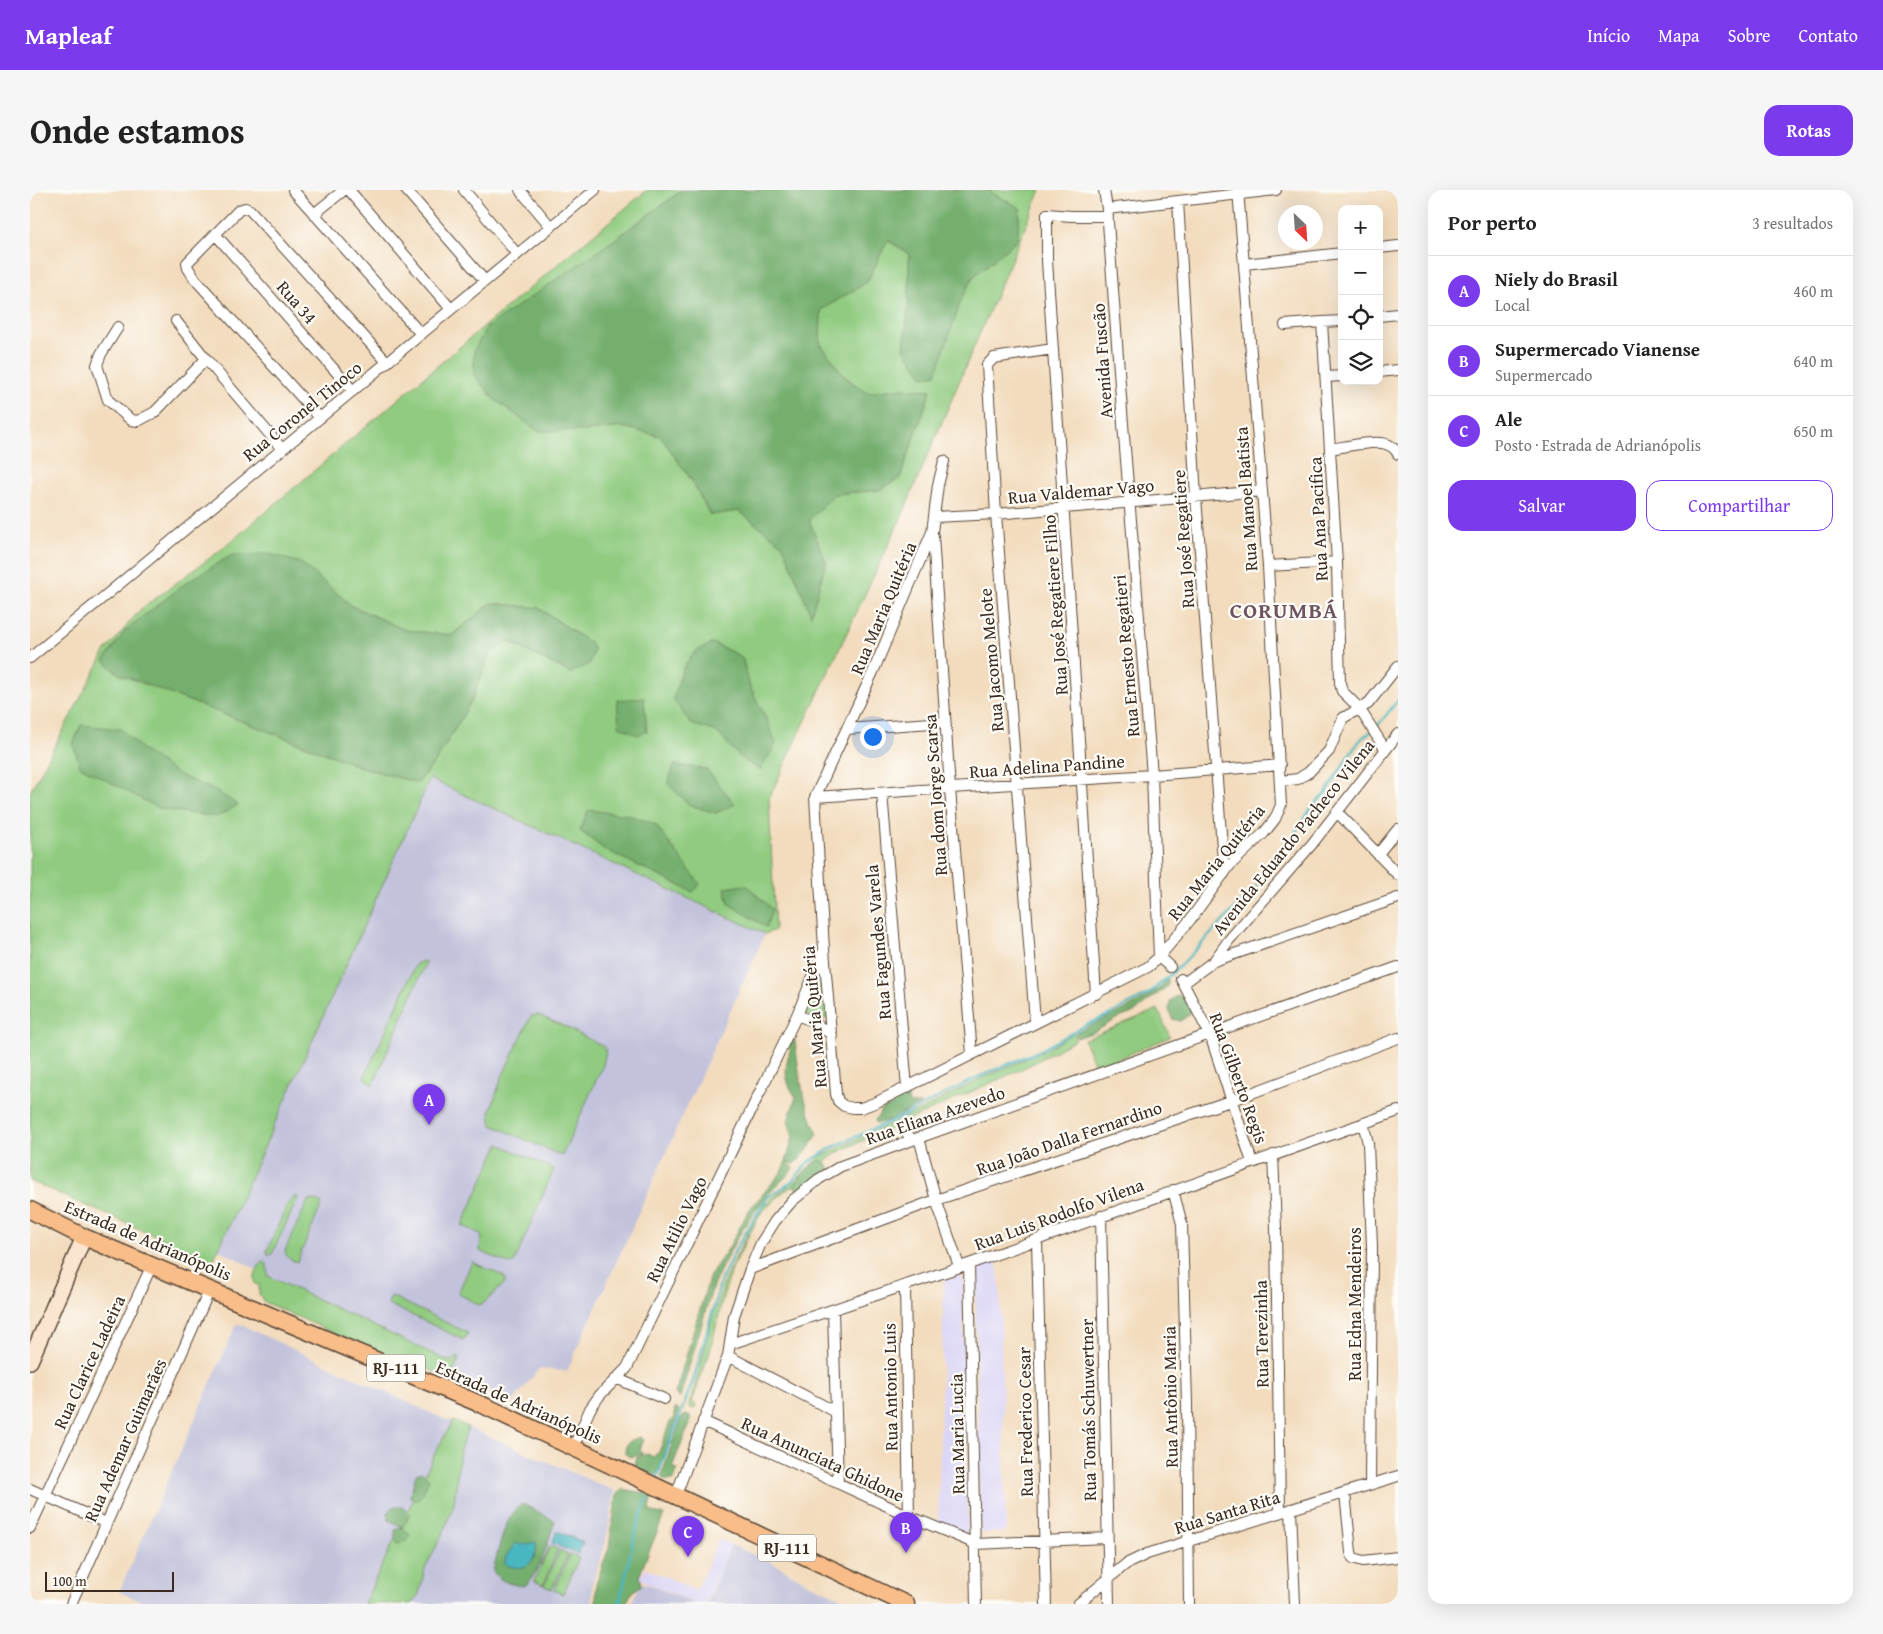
<!DOCTYPE html>
<html lang="pt">
<meta charset="utf-8">
<style>
:root{--surface:#fff;--page:#f6f6f6;--text:#222;--muted:#767676;--line:#e0e0e0;--accent:#7c3aed}
body{margin:0;font-family:"Gentium Book Plus",serif;background:var(--page);color:var(--text)}
.controls{position:absolute;right:15px;top:15px;display:grid;overflow:hidden;border-radius:10px;box-shadow:0 5px 20px #0002}
.controls button{width:45px;height:45px;display:grid;place-items:center;padding:0;border:0;border-bottom:1px solid var(--line);background:var(--surface);color:var(--text);font:25px sans-serif}
.compass{position:absolute;left:1248px;top:15px;width:45px;height:45px;border-radius:50%;background:var(--surface);box-shadow:0 5px 20px #0002;rotate:155deg}
.scale{position:absolute;left:15px;bottom:12px;width:129px;box-sizing:border-box;padding-left:5px;border:2px solid #3b2a1e;border-top:0;font-size:14px;line-height:18px;white-space:nowrap;color:#3b2a1e;-webkit-text-stroke:4px #fdfcf7;paint-order:stroke}
.you{position:absolute;left:842px;top:546px;width:18px;height:18px;margin:-12px;border:4px solid #fff;border-radius:50%;background:#1a73e8;box-shadow:0 0 0 8px #1a73e833}
.badge{display:grid;place-items:center;width:32px;height:32px;border-radius:50%;background:var(--accent);color:#fff;font-size:16px;font-weight:700}
.pin{position:absolute;translate:-50% -41px;filter:drop-shadow(0 1px 2px #0008)}
.pin::after{content:'';position:absolute;top:26px;width:18px;height:15px;background:inherit;clip-path:polygon(0 0,100% 0,50% 100%)}
.list{margin:0;padding:0;list-style:none}
h2{display:flex;justify-content:space-between;align-items:center;height:65px;margin:0;padding:0 20px;font-size:21px}
h2 small{font-size:16px;font-weight:400;color:var(--muted)}
.list li{display:grid;grid-template-columns:32px 1fr auto;gap:15px;align-items:center;box-sizing:border-box;height:70px;padding:0 20px;border-top:1px solid var(--line)}
.list b{display:block;font-size:19px;white-space:nowrap}
.list p{margin:0;font-size:16px;white-space:nowrap;color:var(--muted)}
.list em{font-size:16px;font-style:normal;color:var(--muted)}
.actions{display:flex;gap:10px;padding:15px 20px}
.actions a{flex:1;padding:11px 0;border:1px solid var(--accent);border-radius:15px;text-align:center;font-size:18px;color:var(--accent)}
.actions .main{background:var(--accent);color:#fff}
.icon{flex:none;width:28px;height:28px;fill:none;stroke:currentColor;stroke-width:2;stroke-linecap:round;stroke-linejoin:round}
.map{position:relative;flex:none;width:1368px;height:1414px;overflow:hidden;border-radius:15px}
header{display:flex;align-items:center;gap:30px;box-sizing:border-box;height:70px;padding:0 25px;background:var(--accent);color:#fff}
header strong{font-size:24px}
nav{display:flex;gap:28px;margin-inline-start:auto;font-size:18px}
.intro{display:flex;align-items:center;justify-content:space-between;box-sizing:border-box;height:120px;padding:0 30px}
h1{margin:0;font-size:35px}
.button{padding:12px 22px;border-radius:15px;background:var(--accent);color:#fff;font-size:18px;font-weight:700}
main{display:flex;gap:30px;padding:0 30px}
aside{flex:1;background:var(--surface);border-radius:15px;box-shadow:0 5px 20px #0002}
.map>svg:first-child{display:block}
.built{fill:#dcd6f6}
.industrial{fill:#c2c2dc}
.green{fill:#90cb80;stroke:#667a4f;fill-rule:evenodd}
.forest{fill:#74af6e;stroke:#586c46}
.water{fill:#48b7c1;stroke:#427070}
.lines{fill:none;stroke-linecap:round;stroke-linejoin:round}
.stream{stroke:#48b7c1;stroke-width:2.5}
.street-casing{stroke:#574536;stroke-width:12}
.secondary-casing{stroke:#574536;stroke-width:18}
.primary-casing{stroke:#574536;stroke-width:19}
.street{stroke:#fff;stroke-width:10}
.secondary{stroke:#fce5d0;stroke-width:15}
.primary{stroke:#f8bd89;stroke-width:16}
.labels{text-anchor:middle;dominant-baseline:central;stroke-width:4.5;stroke-linejoin:round;paint-order:stroke}
.shield{fill:#fdfcf7;stroke:#75695f;stroke-width:1}
.shield-label{font-size:16px;font-weight:bold;fill:#3b2a1e}
.street-label{font-size:18px;fill:#3b2a1e;stroke:#fdfcf7}
.district-label{font-size:22px;font-weight:bold;letter-spacing:1px;fill:#6e5460;stroke:#fdfcf7}
</style>
<header>
<strong>Mapleaf</strong>
<nav><a>Início</a><a>Mapa</a><a>Sobre</a><a>Contato</a></nav>
</header>
<div class="intro"><h1>Onde estamos</h1><a class="button">Rotas</a></div>
<main>
<div class="map">
<svg width="1368" height="1414" viewBox="0 0 1368 1414">
<rect width="100%" height="100%" fill="#fdfcf7"/>
<filter id="ink" filterUnits="userSpaceOnUse"><feTurbulence type="fractalNoise" baseFrequency=".02" numOctaves="2"/><feDisplacementMap in="SourceGraphic" scale="10" xChannelSelector="R" yChannelSelector="G"/><feConvolveMatrix kernelMatrix="1 2 1 2 8 2 1 2 1" color-interpolation-filters="sRGB"/></filter>
<filter id="wash" filterUnits="userSpaceOnUse"><feTurbulence type="fractalNoise" baseFrequency=".0096" numOctaves="4" result="noise"/><feDisplacementMap in="SourceGraphic" scale="20" xChannelSelector="R" yChannelSelector="G"/><feGaussianBlur stdDeviation="1.12" result="paint"/><feColorMatrix in="noise" values="0 0 0 0 0 0 0 0 0 0 0 0 0 0 0 0 0 1.4 0 .05"/><feComposite in="paint" operator="in"/></filter>
<g filter="url(#wash)">
<rect width="100%" height="100%" fill="#f3dcbd"/>
<path class="built" d="M 966,1070 L 970,1094 L 976,1342 L 950,1343 L 945,1081 Z
M 929,1085 L 933,1091 L 938,1344 L 908,1332 L 914,1090 Z
M 688,1350 L 701,1355 L 676,1414 L 666,1414 L 610,1389 L 615,1378 L 667,1400 Z"/>
<path class="industrial" d="M 400,589 L 735,744 L 537,1181 L 509,1179 L 481,1214 L 188,1059 Z
M 207,1133 L 416,1230 L 423,1231 L 585,1301 L 576,1352 L 562,1394 L 562,1414 L 118,1414 L 89,1402 Z
M 701,1355 L 741,1372 L 776,1392 L 825,1414 L 677,1414 Z
M 614,1393 L 622,1395 L 665,1414 L 601,1414 L 609,1397 Z"/>
<path class="green" d="M 617,0 L 652,0 L 588,47 L 557,241 L 593,237 L 630,246 L 661,289 L 680,325 L 709,321 L 753,354 L 781,424 L 796,372 L 779,330 L 805,304 L 849,300 L 870,288 L 901,200 L 872,198 L 837,203 L 814,186 L 790,153 L 791,120 L 837,92 L 857,50 L 879,64 L 879,109 L 932,108 L 943,87 L 987,50 L 990,18 L 957,0 L 1011,0 L 871,328 L 739,608 L 745,740 L 735,744 L 400,589 L 183,1071 L 0,991 L 0,602 L 75,462 L 111,419 L 192,359 L 459,132 ZM 270,373 L 322,416 L 375,440 L 422,445 L 461,413 L 509,418 L 560,453 L 564,460 L 541,483 L 477,451 L 459,466 L 441,512 L 407,569 L 388,593 L 334,578 L 89,484 L 74,471 L 96,440 L 157,392 ZM 683,453 L 712,467 L 720,497 L 736,528 L 711,568 L 687,542 L 653,478 L 665,462 ZM 644,576 L 676,579 L 705,614 ZM 550,640 L 663,702 L 574,659 ZM 716,695 L 742,719 L 736,737 Z
M 392,771 L 396,772 L 343,895 L 334,888 L 386,774 Z
M 791,787 L 797,829 L 773,824 Z
M 1128,819 L 1140,847 L 1066,878 L 1054,850 Z
M 508,825 L 538,838 L 574,857 L 576,861 L 573,875 L 532,966 L 462,935 L 460,922 L 472,887 L 501,826 Z
M 1045,842 L 1045,850 L 996,877 L 806,963 L 795,972 L 792,982 L 773,995 L 764,996 L 753,1002 L 731,1023 L 717,1049 L 703,1077 L 694,1104 L 680,1161 L 662,1212 L 666,1215 L 665,1218 L 660,1218 L 659,1215 L 671,1174 L 683,1123 L 686,1118 L 695,1089 L 724,1031 L 734,1016 L 747,1004 L 765,991 L 789,967 L 895,918 L 950,889 L 1014,861 Z
M 469,954 L 524,979 L 484,1073 L 479,1074 L 450,1061 L 450,1057 L 452,1045 L 432,1035 Z
M 265,1006 L 268,1008 L 242,1064 L 238,1065 L 237,1061 L 258,1013 Z
M 285,1010 L 292,1014 L 267,1072 C 260,1070 256,1068 255,1061 L 278,1011 Z
M 233,1072 L 237,1074 L 238,1086 L 418,1171 L 423,1171 L 428,1166 L 429,1169 L 424,1181 L 417,1186 L 413,1186 L 388,1174 L 369,1172 L 234,1112 L 229,1104 L 229,1095 L 225,1094 C 223,1087 227,1077 233,1072 Z
M 442,1072 L 475,1087 L 475,1093 L 454,1113 L 448,1115 L 428,1103 Z
M 361,1106 L 438,1143 L 434,1150 L 358,1114 Z
M 423,1231 L 438,1237 L 430,1260 L 424,1314 L 415,1339 L 395,1379 L 389,1404 L 381,1414 L 334,1414 L 406,1261 Z
M 520,1356 L 528,1359 L 513,1395 L 504,1391 Z
M 530,1360 L 538,1364 L 522,1399 L 514,1396 Z
M 540,1364 L 549,1368 L 533,1404 L 524,1400 Z"/>
<path class="forest" d="M 652,0 L 957,0 L 990,18 L 987,50 L 943,87 L 932,108 L 906,184 L 894,187 L 874,159 L 879,109 L 879,64 L 858,50 L 837,92 L 791,120 L 790,153 L 814,186 L 837,203 L 872,198 L 901,200 L 870,288 L 849,300 L 805,304 L 779,330 L 796,372 L 781,425 L 753,355 L 709,321 L 680,325 L 661,289 L 630,246 L 593,237 L 557,241 L 508,241 L 465,210 L 444,185 L 444,161 L 456,138 L 588,47 Z
M 239,364 L 271,373 L 322,416 L 375,440 L 422,445 L 461,413 L 509,418 L 560,453 L 564,460 L 559,474 L 541,483 L 477,451 L 459,466 L 441,512 L 407,569 L 388,593 L 334,578 L 89,484 L 74,471 L 96,440 L 157,392 L 202,365 Z
M 683,453 L 712,467 L 720,497 L 736,528 L 746,554 L 730,580 L 711,568 L 687,542 L 661,534 L 643,509 L 653,478 L 665,462 Z
M 614,508 L 617,541 L 608,545 L 589,536 L 587,510 Z
M 51,535 L 91,539 L 115,562 L 149,585 L 184,600 L 208,615 L 187,627 L 130,619 L 50,576 L 43,554 Z
M 644,575 L 676,579 L 705,614 L 686,623 L 659,615 L 638,594 Z
M 558,620 L 599,625 L 625,634 L 670,694 L 663,702 L 574,659 L 550,641 Z
M 716,695 L 742,719 L 736,737 L 699,714 L 695,698 Z
M 1138,789 L 1138,795 L 1132,801 L 1122,808 L 1105,822 L 1089,828 L 1064,842 L 1047,848 L 1047,842 C 1073,829 1101,819 1124,802 C 1129,799 1134,793 1138,789 Z
M 1148,805 L 1157,810 L 1161,820 L 1159,825 L 1150,831 L 1142,829 L 1139,820 L 1140,811 Z
M 759,851 L 765,851 C 769,884 773,914 788,944 L 777,961 L 765,974 L 757,972 L 764,978 C 754,990 741,999 732,1012 C 712,1037 696,1067 683,1096 L 650,1207 L 645,1204 L 680,1085 L 698,1059 L 719,1020 L 750,984 L 756,971 L 763,947 L 758,931 L 766,907 C 756,894 754,883 758,867 C 760,861 761,857 759,851 Z
M 868,906 L 878,907 L 879,914 L 891,914 C 881,919 856,934 846,933 L 845,930 L 853,919 L 862,916 L 862,910 Z
M 791,970 L 798,975 L 800,980 L 770,1001 L 766,999 L 765,994 C 772,983 779,975 791,970 Z
M 645,1219 L 648,1219 L 649,1221 L 630,1280 L 625,1285 C 616,1283 601,1280 607,1267 L 618,1264 L 623,1267 L 629,1262 L 640,1232 L 643,1230 Z
M 655,1225 L 660,1226 L 660,1233 L 642,1277 L 648,1279 L 643,1290 L 634,1290 L 631,1287 L 651,1228 Z
M 610,1247 L 614,1250 L 610,1259 L 613,1264 L 599,1267 L 595,1263 C 595,1252 601,1250 610,1247 Z
M 392,1282 L 399,1289 L 393,1303 L 387,1311 L 380,1307 L 386,1284 Z
M 593,1299 L 614,1303 L 622,1306 L 620,1321 L 634,1325 L 612,1379 L 610,1385 L 612,1395 L 602,1402 L 596,1414 L 566,1414 L 566,1394 L 579,1357 L 587,1304 Z
M 493,1314 L 525,1331 C 517,1352 512,1380 495,1396 C 482,1395 470,1392 463,1381 C 468,1362 475,1323 493,1314 Z
M 364,1316 L 373,1317 L 379,1324 L 377,1331 L 372,1337 L 380,1345 L 377,1351 L 368,1354 L 365,1349 L 365,1340 L 372,1337 L 359,1330 L 358,1323 Z"/>
<path class="water" d="M 527,1341 L 553,1352 L 548,1364 L 522,1353 Z
M 506,1352 C 508,1372 494,1384 475,1374 L 476,1366 L 486,1353 L 491,1355 Z"/>
<g class="lines">
<path class="stream" d="M 1346,538 L 1368,510
M 626,1290 L 665,1185 L 691,1090 L 706,1059 L 728,1022 L 738,1007 L 760,993 L 779,972 L 801,958 L 877,924 L 946,888 L 1011,860 L 1054,836 L 1079,825 L 1120,803 L 1153,773 L 1240,682 L 1282,617 L 1296,603 L 1311,579 L 1318,566 L 1332,548 L 1342,541
M 589,1414 C 599,1377 603,1336 621,1302"/>
</g>
</g>
<g filter="url(#ink)">
<g class="lines">
<g class="street-casing">
<path id="street" d="M 263,0 L 391,144
M 319,0 L 421,119
M 376,0 L 455,91
M 434,0 L 487,64
M 490,0 L 521,37
M 1074,0 L 1077,19 L 1093,234 L 1122,585 L 1129,767 L 1140,777
M 1148,11 L 1166,307 L 1194,684
M 1077,19 L 1246,0
M 284,24 L 314,0
M 186,45 L 323,201
M 1349,58 L 1368,56
M 1215,74 L 1312,63
M 1349,126 L 1368,124
M 146,131 L 176,169 L 252,259
M 1312,131 L 1292,132 L 1307,372 L 1310,493 L 1312,501 L 1329,518 L 1355,559
M 1255,135 L 1292,132
M 88,137 L 71,164 L 67,175 L 78,210 L 101,230 L 108,231 L 125,222 L 176,169
M 1349,182 L 1368,180
M 1296,187 L 1312,186
M 290,228 L 165,89 L 158,78 L 157,73 L 209,20 L 215,18 L 220,20 L 357,172
M 1300,259 C 1313,257 1346,250 1356,254 C 1361,255 1366,260 1368,264
M 914,271 L 908,295 L 902,342 L 843,482 L 785,607 L 794,759 L 806,904 L 808,911 L 814,916 L 823,918 L 831,918 L 847,912 L 1118,777 L 1129,767 L 1160,730 L 1200,675 L 1234,643 L 1245,629 L 1251,615 L 1238,376 L 1208,0
M 904,327 L 966,324 L 1232,301
M 903,346 L 920,599 L 942,864
M 1238,376 L 1307,372
M 0,468 L 565,0
M 817,539 L 915,532
M 1251,591 L 1268,589 L 1279,582 L 1299,561 L 1313,528 L 1338,514 L 1368,476
M 852,603 L 877,898
M 785,607 L 1122,585 L 1250,575
M 1307,622 L 1368,685
M 1348,664 L 1368,639
M 1184,771 L 1199,750 L 1282,654 L 1368,544
M 1151,789 L 1180,845 L 1222,972
M 1154,793 L 1184,771 L 1368,708
M 1066,804 L 1017,71 L 1017,24 L 1041,26 L 1078,26
M 767,825 L 782,831 L 802,845
M 1005,832 L 966,324 L 957,175 L 964,168 L 1023,159
M 1333,933 L 1338,953 L 1342,1057 L 1340,1295
M 875,939 L 881,950
M 889,948 L 906,1010 L 929,1076
M 1243,965 L 1246,1038 L 1250,1323
M 1143,1000 L 1152,1034 L 1157,1213 L 1159,1414
M 1071,1026 L 1079,1414
M 1007,1050 L 1016,1414
M 939,1074 L 946,1414
M 720,1079 L 906,1010 L 1203,910 L 1368,848
M 875,1096 L 879,1326
M 803,1121 L 808,1293
M 700,1154 L 939,1074 L 1368,921
M 698,1166 L 806,1222
M 588,1189 L 634,1209
M 673,1231 L 879,1326 L 946,1354 L 1076,1348
M 543,1259 L 560,1219 L 570,1205 L 597,1178 L 767,825 L 794,760
M 0,1299 L 76,1333
M 1315,1303 L 1321,1362 L 1323,1368 L 1333,1371 L 1368,1367
M 646,1305 L 698,1166 L 704,1126 L 720,1079 L 731,1053 L 745,1031 L 762,1011 L 789,989 L 811,976 L 874,953 L 1368,777
M 1261,1319 L 1265,1414
M 0,1338 L 122,1075
M 41,1414 L 180,1099
M 1048,1414 L 1096,1374 L 1117,1364 L 1368,1286"/>
</g>
<g class="secondary-casing">
<path id="secondary" d="M 0,1171 L 54,1047"/>
</g>
<g class="primary-casing">
<path id="primary" d="M 0,1020 L 54,1047 L 457,1217 L 876,1414"/>
</g>
<use href="#street" class="street"/>
<use href="#secondary" class="secondary"/>
<use href="#primary" class="primary"/>
</g>
</g>
<g class="labels">
<g class="shield">
<rect x="337" y="1164.5" width="58" height="27" rx="4"/>
<rect x="728" y="1344.5" width="58" height="27" rx="4"/>
</g>
<g class="shield-label">
<text x="366" y="1178">RJ-111</text>
<text x="757" y="1358">RJ-111</text>
</g>
<g class="street-label">
<text transform="translate(267 112) rotate(49)">Rua 34</text>
<text transform="translate(1072 171) rotate(-94)">Avenida Fuscão</text>
<text transform="translate(272 221) rotate(-39)">Rua Coronel Tinoco</text>
<text transform="translate(1051 301) rotate(-5)">Rua Valdemar Vago</text>
<text transform="translate(1216 309) rotate(-94)">Rua Manoel Batista</text>
<text transform="translate(1288 329) rotate(-93)">Rua Ana Pacifica</text>
<text transform="translate(1153 349) rotate(-94)">Rua José Regatiere</text>
<text transform="translate(1025 415) rotate(-94)">Rua José Regatiere Filho</text>
<text transform="translate(853 418) rotate(-67)">Rua Maria Quitéria</text>
<text transform="translate(1096 466) rotate(-95)">Rua Ernesto Regatieri</text>
<text transform="translate(961 470) rotate(-95)">Rua Jacomo Melote</text>
<text transform="translate(1017 576) rotate(-4)">Rua Adelina Pandine</text>
<text transform="translate(905 605) rotate(-94)">Rua dom Jorge Scarsa</text>
<text transform="translate(1263 647) rotate(-51)">Avenida Eduardo Pacheco Vilena</text>
<text transform="translate(1186 672) rotate(-51)">Rua Maria Quitéria</text>
<text transform="translate(848 752) rotate(-95)">Rua Fagundes Varela</text>
<text transform="translate(784 827) rotate(-95)">Rua Maria Quitéria</text>
<text transform="translate(1209 888) rotate(70)">Rua Gilberto Regis</text>
<text transform="translate(905 925) rotate(-19)">Rua Eliana Azevedo</text>
<text transform="translate(1039 948) rotate(-19)">Rua João Dalla Fernardino</text>
<text transform="translate(1029 1024) rotate(-20)">Rua Luis Rodolfo Vilena</text>
<text transform="translate(646 1039) rotate(-64)">Rua Atilio Vago</text>
<text transform="translate(118 1050) rotate(23)">Estrada de Adrianópolis</text>
<text transform="translate(1324 1114) rotate(-90)">Rua Edna Mendeiros</text>
<text transform="translate(1231 1144) rotate(-91)">Rua Terezinha</text>
<text transform="translate(59 1172) rotate(-65)">Rua Clarice Ladeira</text>
<text transform="translate(860 1197) rotate(-91)">Rua Antonio Luis</text>
<text transform="translate(1140 1207) rotate(-91)">Rua Antônio Maria</text>
<text transform="translate(489 1212) rotate(24)">Estrada de Adrianópolis</text>
<text transform="translate(1058 1220) rotate(-91)">Rua Tomás Schuwertner</text>
<text transform="translate(995 1232) rotate(-91)">Rua Frederico Cesar</text>
<text transform="translate(927 1244) rotate(-91)">Rua Maria Lucia</text>
<text transform="translate(95 1250) rotate(-66)">Rua Ademar Guimarães</text>
<text transform="translate(793 1269) rotate(25)">Rua Anunciata Ghidone</text>
<text transform="translate(1197 1322) rotate(-17)">Rua Santa Rita</text>
</g>
<g class="district-label">
<text x="1254" y="420">CORUMBÁ</text>
</g>
</g>
</svg>
<div class="controls">
<button>+</button>
<button>−</button>
<button><svg class="icon" aria-label="locate" viewBox="0 0 24 24"><circle cx="12" cy="12" r="6"/><path d="M12 2v4M12 18v4M2 12h4M18 12h4"/></svg></button>
<button><svg class="icon" aria-label="layers" viewBox="0 0 24 24"><path d="M12 4l9 5-9 5-9-5zM3 14l9 5 9-5"/></svg></button>
</div>
<svg class="compass" viewBox="-18 -18 36 36"><path d="M0-13l5 13h-10z" fill="#e53935"/><path d="M0 13l5-13h-10z" fill="#767676"/></svg>
<div class="scale">100 m</div>
<div class="you"></div>
<div class="pin badge" style="left:399px;top:935px">A</div>
<div class="pin badge" style="left:876px;top:1363px">B</div>
<div class="pin badge" style="left:658px;top:1367px">C</div>
</div>
<aside>
<h2>Por perto<small>3 resultados</small></h2>
<ul class="list">
<li><span class="badge">A</span><div><b>Niely do Brasil</b><p>Local</p></div><em>460 m</em></li>
<li><span class="badge">B</span><div><b>Supermercado Vianense</b><p>Supermercado</p></div><em>640 m</em></li>
<li><span class="badge">C</span><div><b>Ale</b><p>Posto · Estrada de Adrianópolis</p></div><em>650 m</em></li>
</ul>
<div class="actions"><a class="main">Salvar</a><a>Compartilhar</a></div>
</aside>
</main>
